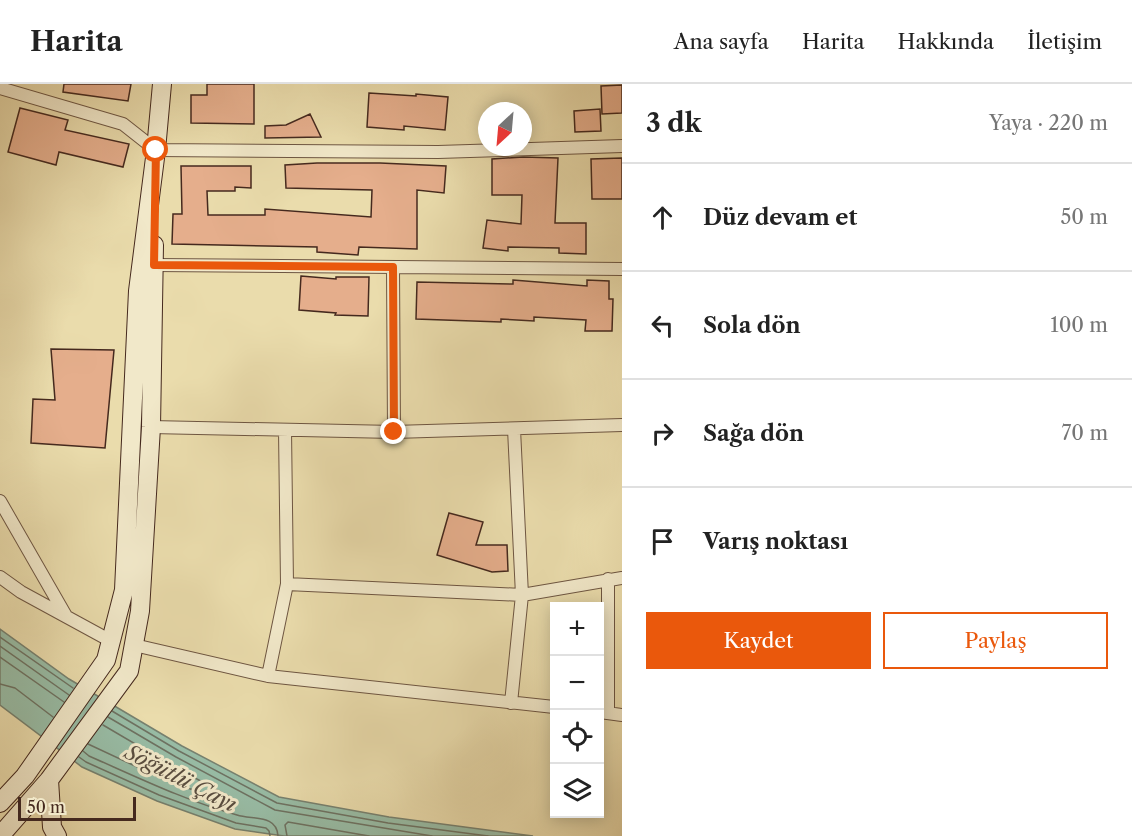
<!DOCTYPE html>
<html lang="tr">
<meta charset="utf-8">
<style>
:root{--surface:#fff;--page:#f2f2f2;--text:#222;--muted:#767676;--line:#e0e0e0;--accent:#ea580c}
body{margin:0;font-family:"Libre Caslon Text",serif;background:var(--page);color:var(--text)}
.controls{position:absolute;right:18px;bottom:18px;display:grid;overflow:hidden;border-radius:0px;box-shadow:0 3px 15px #0003}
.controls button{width:54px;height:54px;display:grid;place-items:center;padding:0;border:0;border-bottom:2px solid var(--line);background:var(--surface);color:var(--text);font:30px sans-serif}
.compass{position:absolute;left:478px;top:18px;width:54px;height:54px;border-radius:50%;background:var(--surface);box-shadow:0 3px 15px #0003;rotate:206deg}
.scale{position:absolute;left:18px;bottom:15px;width:118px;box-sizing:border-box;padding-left:6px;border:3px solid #45291e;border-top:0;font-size:16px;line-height:21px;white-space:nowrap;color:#45291e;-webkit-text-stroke:4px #f1e8c9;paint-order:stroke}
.stop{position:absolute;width:18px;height:18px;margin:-14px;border:4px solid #ea580c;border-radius:50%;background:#fff}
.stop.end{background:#ea580c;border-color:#fff;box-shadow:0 2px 6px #0008}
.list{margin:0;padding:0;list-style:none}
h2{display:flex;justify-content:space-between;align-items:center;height:78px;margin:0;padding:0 24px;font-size:26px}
h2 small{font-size:20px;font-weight:400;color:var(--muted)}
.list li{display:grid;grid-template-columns:39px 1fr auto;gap:18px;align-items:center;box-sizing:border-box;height:108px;padding:0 24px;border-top:2px solid var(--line)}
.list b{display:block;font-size:22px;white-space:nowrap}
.list em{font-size:20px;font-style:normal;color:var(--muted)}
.actions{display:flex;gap:12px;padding:18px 24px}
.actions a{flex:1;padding:14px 0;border:2px solid var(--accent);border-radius:0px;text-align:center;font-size:21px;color:var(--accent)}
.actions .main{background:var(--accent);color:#fff}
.icon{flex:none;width:33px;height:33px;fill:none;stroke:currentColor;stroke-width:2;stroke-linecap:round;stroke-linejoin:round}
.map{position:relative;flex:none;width:622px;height:752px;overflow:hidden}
header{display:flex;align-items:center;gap:36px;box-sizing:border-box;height:84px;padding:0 30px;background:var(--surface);border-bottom:2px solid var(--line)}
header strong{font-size:28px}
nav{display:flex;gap:33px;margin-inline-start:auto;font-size:21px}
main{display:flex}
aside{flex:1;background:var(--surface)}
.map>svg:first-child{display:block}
.water{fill:#98bca5;stroke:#77816f;stroke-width:1.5}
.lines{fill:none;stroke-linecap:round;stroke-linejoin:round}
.shore{stroke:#6e7262;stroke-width:1.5}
.building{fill:#e5ae8c;stroke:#45291e;stroke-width:1.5}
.street-casing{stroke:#6e5642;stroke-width:14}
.secondary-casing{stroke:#45291e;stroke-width:20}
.street{stroke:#f1e8c9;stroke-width:12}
.secondary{stroke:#f1e8c9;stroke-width:18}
.route{stroke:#ea580c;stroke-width:8}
.labels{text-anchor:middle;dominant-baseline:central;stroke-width:6;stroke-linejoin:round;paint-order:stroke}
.water-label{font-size:21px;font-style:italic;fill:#5a4e40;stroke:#f1e8c9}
</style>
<header>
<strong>Harita</strong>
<nav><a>Ana sayfa</a><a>Harita</a><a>Hakkında</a><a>İletişim</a></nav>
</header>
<main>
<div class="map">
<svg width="622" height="752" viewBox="0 0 622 752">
<rect width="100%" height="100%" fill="#eadcac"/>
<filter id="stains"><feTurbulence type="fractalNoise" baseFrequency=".00333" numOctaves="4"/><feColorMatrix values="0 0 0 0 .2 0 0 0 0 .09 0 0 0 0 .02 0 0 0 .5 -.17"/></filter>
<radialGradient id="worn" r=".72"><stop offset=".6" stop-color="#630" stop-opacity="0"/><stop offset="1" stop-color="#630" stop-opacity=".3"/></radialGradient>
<path class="water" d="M 0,545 L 69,595 L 182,662 L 279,713 L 389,733 L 533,752 L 284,752 L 235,745 L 157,717 L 82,683 L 0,621 Z"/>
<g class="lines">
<path class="shore" d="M 0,553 L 73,604
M 0,562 L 69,611
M 0,573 L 64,618
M 0,600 L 15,604 L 53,633
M 112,627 L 179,667 L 277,719 L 388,739 L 488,752
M 108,633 L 176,673 L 275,726 L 432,752
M 88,660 L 165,696 L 230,719 L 233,718 L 232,714 L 171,681 L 103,641
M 83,667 L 89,672 C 137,693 186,717 237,731 C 252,736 277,730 278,752
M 79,673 L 86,678 L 159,711 L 236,739 L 266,744 L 269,747 L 270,752
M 287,752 L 285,741 L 288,738 L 369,752"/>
</g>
<path class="building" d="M 64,0 L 131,0 L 128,17 L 63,8 Z
M 207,0 L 254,0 L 254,40 L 191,39 L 191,11 L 207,11 Z
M 622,1 L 622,29 L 602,30 L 601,2 Z
M 369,9 L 416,12 L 416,10 L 448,13 L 445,46 L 404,42 L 404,46 L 367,43 Z
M 20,24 L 68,36 L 65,46 L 129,60 L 123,83 L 59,68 L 56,81 L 8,68 Z
M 600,25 L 601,47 L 575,48 L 574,27 Z
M 310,30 L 321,53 L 265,54 L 265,42 L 286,41 Z
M 523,73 L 558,74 L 555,139 L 586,139 L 586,170 L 559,169 L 559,164 L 508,163 L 508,167 L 483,164 L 487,136 L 521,140 L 522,111 L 492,111 L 492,75 Z
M 622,74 L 622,115 L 592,115 L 591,75 Z
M 317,79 L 380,79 L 446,82 L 444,109 L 417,106 L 417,165 L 359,163 L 358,171 L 317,168 L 317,163 L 172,160 L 173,130 L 182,130 L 181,82 L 251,82 L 251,104 L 235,103 L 235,107 L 207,107 L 208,131 L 265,131 L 265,125 L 371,133 L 372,106 L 286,104 L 285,81 Z
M 301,192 L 336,195 L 336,193 L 369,193 L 368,232 L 335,231 L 336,229 L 299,226 Z
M 513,196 L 587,202 L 587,196 L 609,197 L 609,215 L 613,215 L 612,247 L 585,247 L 586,236 L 534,233 L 534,237 L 501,235 L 501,238 L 416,235 L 417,198 L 513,200 Z
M 51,265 L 114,266 L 105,364 L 31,359 L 33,315 L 55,316 Z
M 449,429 L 483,438 L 476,461 L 507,461 L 508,487 L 492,488 L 437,471 Z"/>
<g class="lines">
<g class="street-casing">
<path id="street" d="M 0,4 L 123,40 L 156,66 L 438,68 L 622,62
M 154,181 L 622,185
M 393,183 L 394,348
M 151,343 L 394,348 L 622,341
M 0,417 L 66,532
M 0,493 L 21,508 L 111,557
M 608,495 L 608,629
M 287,500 L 522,511 L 622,494
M 134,561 L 268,592 L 554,623
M 268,592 L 287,500 L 285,346
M 511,619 L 522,511 L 514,345
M 600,628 L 622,631"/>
</g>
<g class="secondary-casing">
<path id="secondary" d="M 49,696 L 52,743 L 57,752
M 0,719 L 25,692 L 106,576 L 124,506 L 138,207 L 156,66 L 162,0
M 0,752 L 49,696 L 129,587 L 140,527 L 151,343 L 154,161"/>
</g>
<use href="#street" class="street"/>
<use href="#secondary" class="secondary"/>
</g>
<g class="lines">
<path class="route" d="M 156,66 L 154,181 L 393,183 L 394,348"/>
</g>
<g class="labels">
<g class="water-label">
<text transform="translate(181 694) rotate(27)">Söğütlü Çayı</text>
</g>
</g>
<rect width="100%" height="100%" filter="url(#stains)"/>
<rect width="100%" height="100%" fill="url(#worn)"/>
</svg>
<div class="controls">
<button>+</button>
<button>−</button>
<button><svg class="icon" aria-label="locate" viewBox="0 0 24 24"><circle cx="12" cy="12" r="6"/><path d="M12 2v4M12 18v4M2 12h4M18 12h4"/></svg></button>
<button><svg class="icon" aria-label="layers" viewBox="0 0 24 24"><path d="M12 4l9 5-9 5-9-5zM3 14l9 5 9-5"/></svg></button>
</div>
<svg class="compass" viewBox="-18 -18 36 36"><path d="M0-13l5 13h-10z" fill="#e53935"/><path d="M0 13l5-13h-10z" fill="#767676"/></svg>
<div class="scale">50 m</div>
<div class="stop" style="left:156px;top:66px"></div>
<div class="stop end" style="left:394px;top:348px"></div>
</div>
<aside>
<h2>3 dk<small>Yaya · 220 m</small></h2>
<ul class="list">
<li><svg class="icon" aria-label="ahead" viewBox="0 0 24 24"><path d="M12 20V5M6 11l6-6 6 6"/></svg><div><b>Düz devam et</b></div><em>50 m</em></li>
<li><svg class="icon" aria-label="left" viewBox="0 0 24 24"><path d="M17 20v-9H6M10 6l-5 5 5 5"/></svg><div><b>Sola dön</b></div><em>100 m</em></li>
<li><svg class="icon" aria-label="right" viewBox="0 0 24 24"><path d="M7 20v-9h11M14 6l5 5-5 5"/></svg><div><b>Sağa dön</b></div><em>70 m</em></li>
<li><svg class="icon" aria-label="arrive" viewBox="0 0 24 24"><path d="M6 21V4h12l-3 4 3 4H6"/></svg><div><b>Varış noktası</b></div></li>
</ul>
<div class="actions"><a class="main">Kaydet</a><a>Paylaş</a></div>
</aside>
</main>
